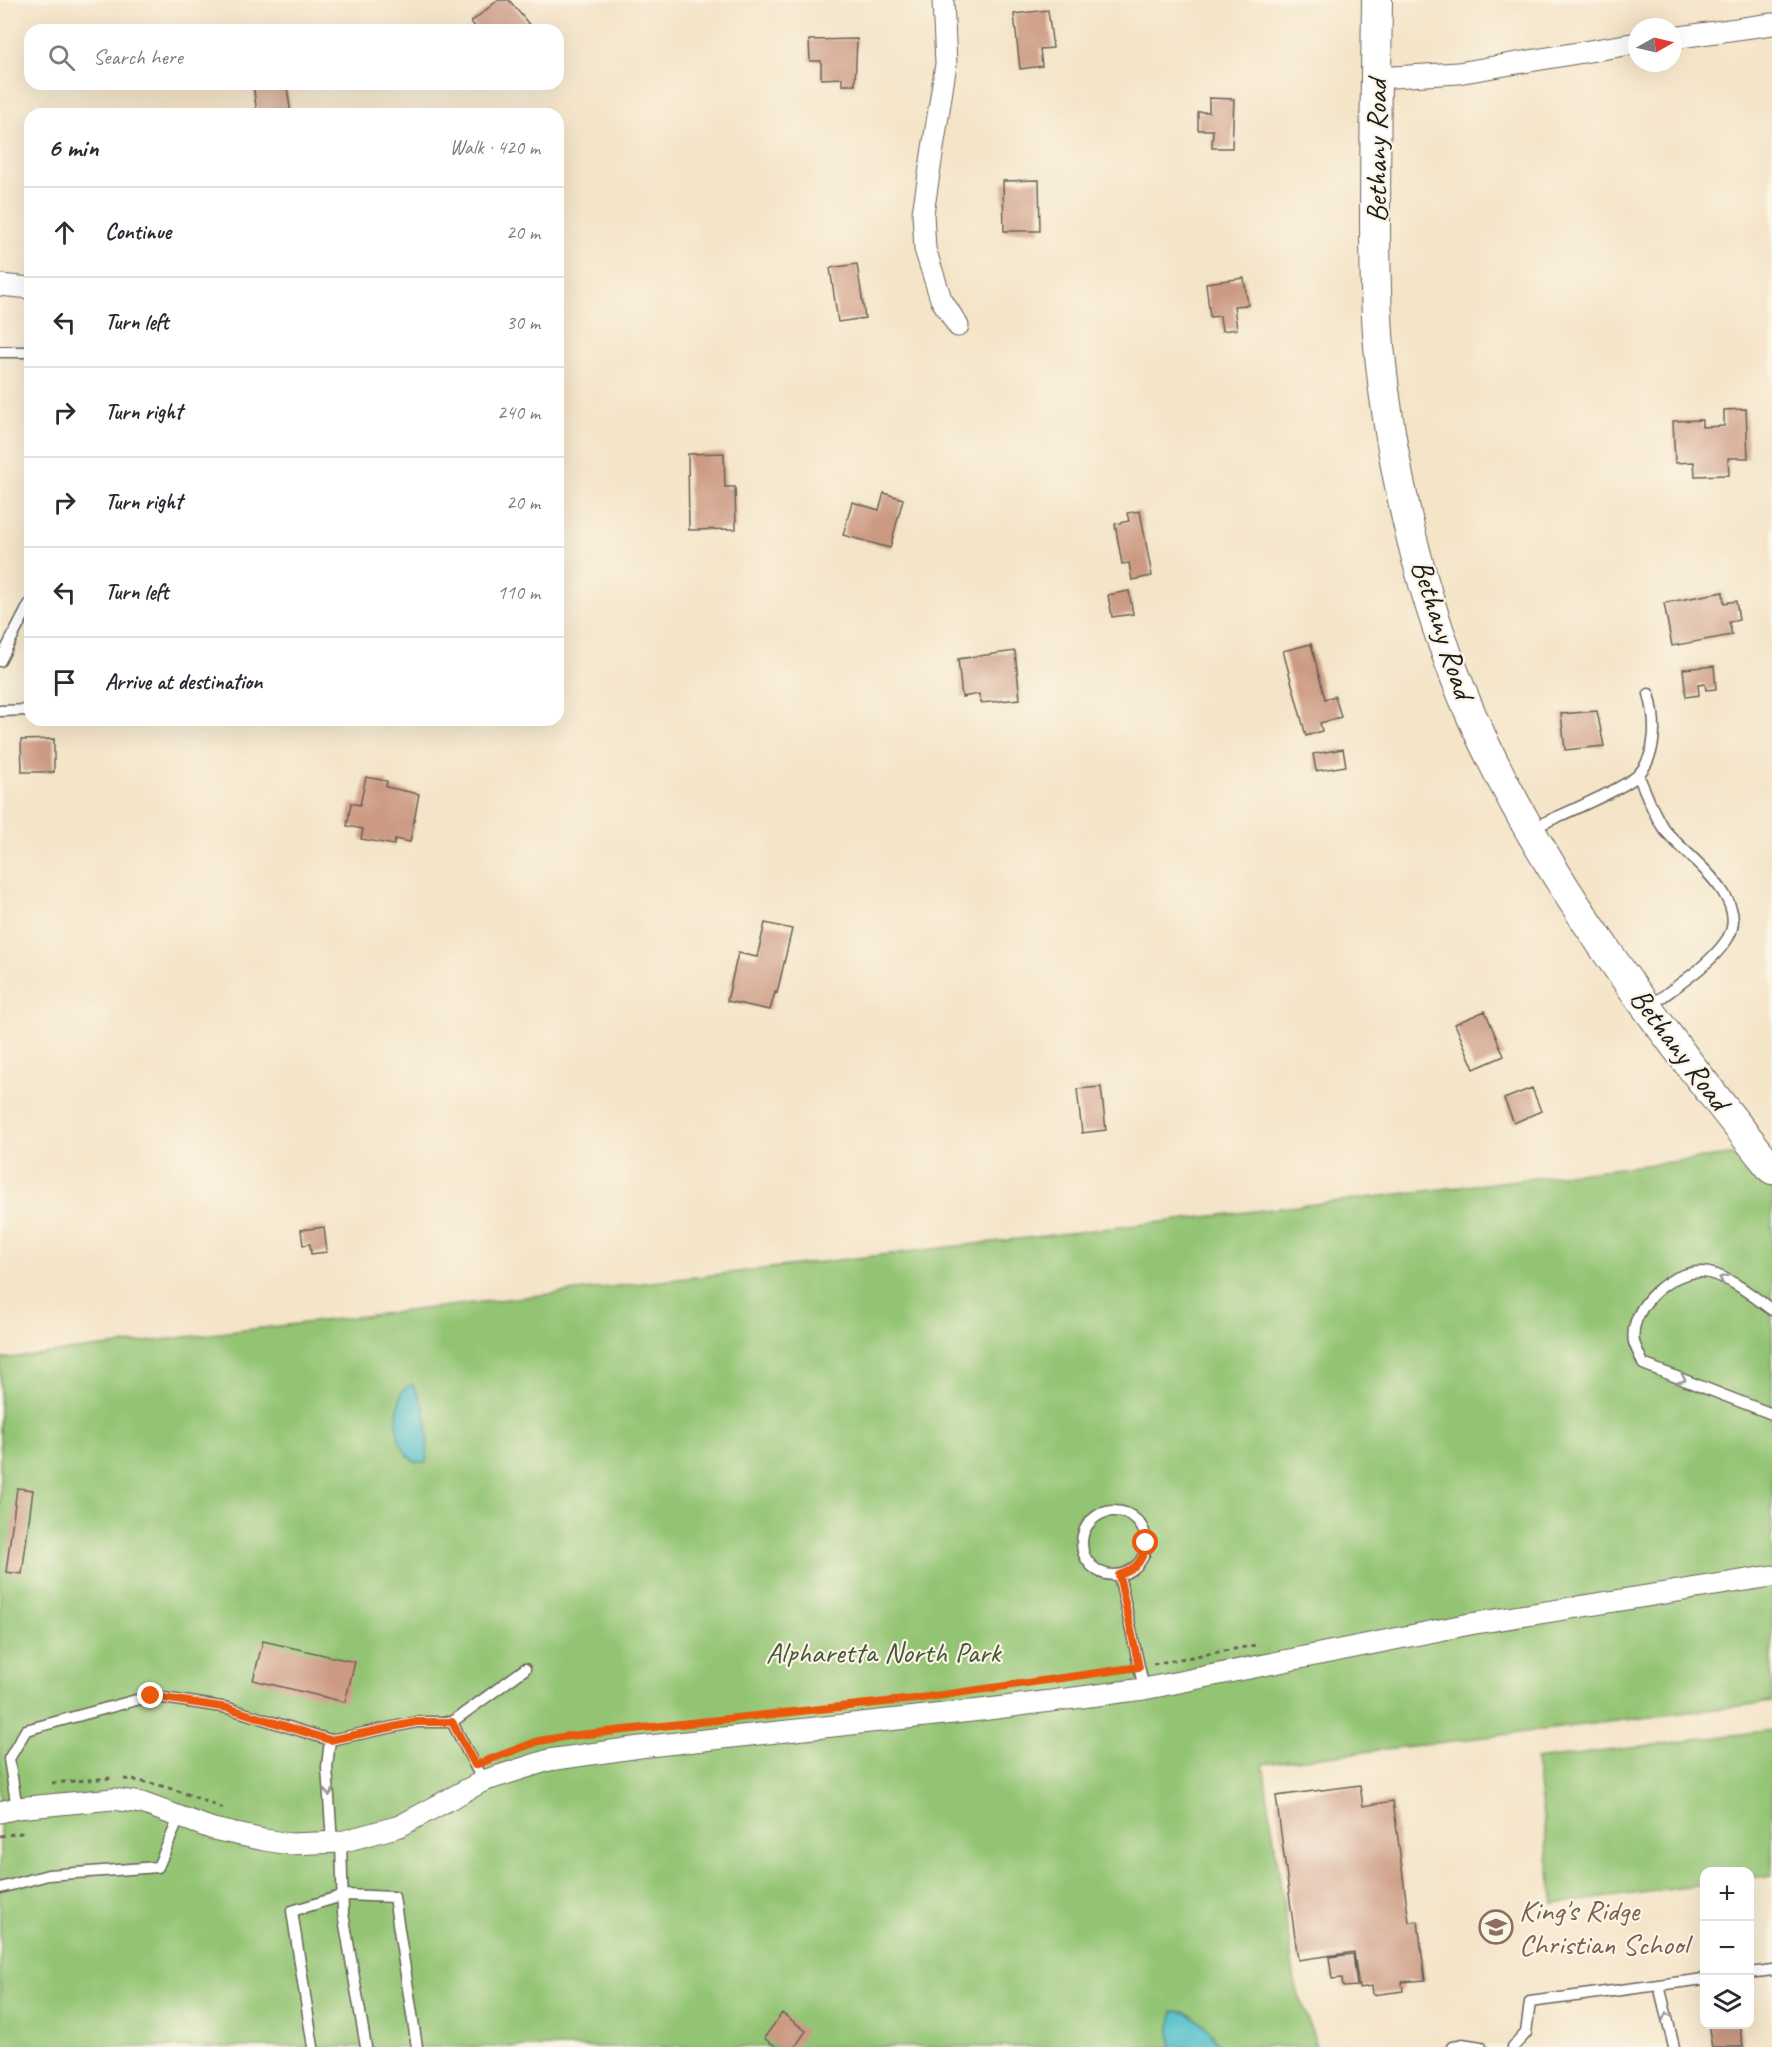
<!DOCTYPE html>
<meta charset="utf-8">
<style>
:root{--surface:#fff;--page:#f7f7f7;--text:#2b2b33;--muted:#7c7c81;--line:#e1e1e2}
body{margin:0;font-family:Caveat,sans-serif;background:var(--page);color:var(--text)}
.controls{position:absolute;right:18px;bottom:18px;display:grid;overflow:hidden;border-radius:12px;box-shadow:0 6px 24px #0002}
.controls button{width:54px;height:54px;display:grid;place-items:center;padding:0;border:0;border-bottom:2px solid var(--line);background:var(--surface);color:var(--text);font:30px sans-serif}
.compass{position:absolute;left:1628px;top:18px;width:54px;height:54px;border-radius:50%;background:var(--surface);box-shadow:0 6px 24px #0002;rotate:82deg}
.stop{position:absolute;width:18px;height:18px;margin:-14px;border:4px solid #ea580c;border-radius:50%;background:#fff}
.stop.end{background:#ea580c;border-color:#fff;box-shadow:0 2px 6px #0008}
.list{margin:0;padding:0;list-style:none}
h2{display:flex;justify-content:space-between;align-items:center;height:78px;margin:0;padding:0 24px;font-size:26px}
h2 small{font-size:20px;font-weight:400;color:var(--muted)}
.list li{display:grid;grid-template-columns:39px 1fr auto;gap:18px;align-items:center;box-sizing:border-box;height:90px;padding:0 24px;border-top:2px solid var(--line)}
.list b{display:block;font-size:22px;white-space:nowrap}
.list em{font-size:20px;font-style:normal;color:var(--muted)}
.icon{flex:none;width:33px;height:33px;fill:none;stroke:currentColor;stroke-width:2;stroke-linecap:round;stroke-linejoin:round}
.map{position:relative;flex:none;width:1772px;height:2047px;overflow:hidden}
.search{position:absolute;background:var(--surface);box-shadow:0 6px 24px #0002;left:24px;top:24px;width:540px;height:66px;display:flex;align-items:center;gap:15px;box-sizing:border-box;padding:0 21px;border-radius:18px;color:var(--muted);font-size:22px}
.panel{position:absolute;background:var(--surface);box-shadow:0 6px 24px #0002;left:24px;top:108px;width:540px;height:618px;border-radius:18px}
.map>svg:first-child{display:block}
.green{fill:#93c473;stroke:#587048;stroke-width:1.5}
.water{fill:#53c0cb;stroke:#386e74;stroke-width:1.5}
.building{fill:#cc9a83}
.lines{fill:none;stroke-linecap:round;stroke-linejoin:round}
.lane-casing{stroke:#686258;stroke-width:13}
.street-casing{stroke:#686258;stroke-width:23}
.secondary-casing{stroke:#686258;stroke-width:32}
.path{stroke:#686258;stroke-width:3;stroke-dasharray:4.5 4.5;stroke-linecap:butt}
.lane{stroke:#fff;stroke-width:10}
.street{stroke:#fff;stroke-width:21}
.secondary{stroke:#fff;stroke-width:30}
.oneway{stroke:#999}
.route{stroke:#ea580c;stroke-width:8}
.labels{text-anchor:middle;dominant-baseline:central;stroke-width:4.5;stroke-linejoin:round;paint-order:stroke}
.street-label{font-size:30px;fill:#1c1c1c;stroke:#fcf5e5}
.park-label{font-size:30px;fill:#46573a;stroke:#fcf5e5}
.education-label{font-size:30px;fill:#785e54;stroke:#fcf5e5;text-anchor:start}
</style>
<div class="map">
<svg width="1772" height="2047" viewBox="0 0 1772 2047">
<rect width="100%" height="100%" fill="#fcf5e5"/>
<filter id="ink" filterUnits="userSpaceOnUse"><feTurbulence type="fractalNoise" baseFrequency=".0167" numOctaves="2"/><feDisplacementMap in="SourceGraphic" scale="12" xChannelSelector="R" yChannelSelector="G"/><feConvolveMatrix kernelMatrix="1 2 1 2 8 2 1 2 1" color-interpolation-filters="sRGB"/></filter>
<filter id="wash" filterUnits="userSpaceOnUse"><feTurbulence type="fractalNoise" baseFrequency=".008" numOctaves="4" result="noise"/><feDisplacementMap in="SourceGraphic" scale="24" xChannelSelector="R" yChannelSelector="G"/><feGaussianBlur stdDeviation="1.35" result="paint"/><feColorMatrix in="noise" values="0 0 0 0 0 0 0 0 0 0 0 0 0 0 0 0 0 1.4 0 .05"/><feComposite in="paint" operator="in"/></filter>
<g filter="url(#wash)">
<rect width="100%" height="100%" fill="#f4e4c8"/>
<path class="green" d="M 1755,1152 L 1772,1170 L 1772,1702 L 1263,1764 L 1295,1982 L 1317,2047 L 0,2047 L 0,1359 Z
M 1772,1730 L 1772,1876 L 1750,1879 L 1750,1872 L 1704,1872 L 1704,1885 L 1554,1904 L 1536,1760 Z"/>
<path class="water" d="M 412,1384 C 428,1408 430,1433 426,1462 L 415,1462 C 392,1443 395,1417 402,1391 Z
M 1173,2011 C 1198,2011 1208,2029 1221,2047 L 1172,2047 L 1170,2033 Z"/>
<g id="blocks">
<path class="building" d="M 498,0 L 509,0 L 532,28 L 478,30 L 471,22 Z
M 1048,10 L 1053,48 L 1040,49 L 1042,66 L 1020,69 L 1014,14 Z
M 857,39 L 855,85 L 842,85 L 842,78 L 821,79 L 821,61 L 810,61 L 809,40 Z
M 253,84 L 297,84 L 287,87 L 291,114 L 257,114 Z
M 1209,98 L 1234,99 L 1232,148 L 1212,148 L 1213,130 L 1198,130 L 1198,112 L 1209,112 Z
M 1039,180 L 1040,231 L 1004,231 L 1003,181 Z
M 857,264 L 865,318 L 838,322 L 830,268 Z
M 1244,278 L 1248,305 L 1234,306 L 1237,329 L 1222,331 L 1220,316 L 1210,317 L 1206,283 Z
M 1746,409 L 1748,458 L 1728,458 L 1729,475 L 1695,476 L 1694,462 L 1675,463 L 1673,421 L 1702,420 L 1702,427 L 1724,426 L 1724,410 Z
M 724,453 L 725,487 L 735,487 L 736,529 L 689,530 L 688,454 Z
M 884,493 L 903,499 L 890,548 L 843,535 L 852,502 L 879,510 Z
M 1140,511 L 1152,576 L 1132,580 L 1129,563 L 1122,564 L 1115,524 L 1129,521 L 1127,513 Z
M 1129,591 L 1133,614 L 1112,617 L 1108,595 Z
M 1723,592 L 1724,603 L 1736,601 L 1739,620 L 1729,622 L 1732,635 L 1672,646 L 1664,603 Z
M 1311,644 L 1325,699 L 1335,696 L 1341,717 L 1320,723 L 1322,731 L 1306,736 L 1283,651 Z
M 1015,651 L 1020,699 L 981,703 L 979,694 L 962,697 L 958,659 Z
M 1714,666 L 1716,689 L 1706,690 L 1705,684 L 1698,685 L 1699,695 L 1686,697 L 1683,669 Z
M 1597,711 L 1604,746 L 1565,750 L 1561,714 Z
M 54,739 L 54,772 L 22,772 L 21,740 Z
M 1343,749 L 1346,766 L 1316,771 L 1313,754 Z
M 366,777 L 387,781 L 386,787 L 419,794 L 410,842 L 395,839 L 394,845 L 361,839 L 363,829 L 347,826 L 351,803 L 360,805 Z
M 765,923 L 792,929 L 777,993 L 775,992 L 770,1010 L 727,1001 L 738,953 L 757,957 Z
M 1485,1011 L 1504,1056 L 1474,1069 L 1455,1024 Z
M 1101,1087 L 1106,1130 L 1082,1133 L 1077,1089 Z
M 1532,1088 L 1541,1111 L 1514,1123 L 1504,1099 Z
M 324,1227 L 327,1252 L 311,1254 L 310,1244 L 303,1245 L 301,1230 Z
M 17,1488 L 33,1490 L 22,1574 L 6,1572 Z
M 263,1641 L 355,1662 L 345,1702 L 253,1680 Z
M 1360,1785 L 1363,1806 L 1393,1801 L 1409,1922 L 1418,1921 L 1425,1980 L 1402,1982 L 1403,1991 L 1373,1995 L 1372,1986 L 1359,1988 L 1354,1952 L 1298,1960 L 1276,1796 Z
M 1353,1954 L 1357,1986 L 1343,1987 L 1342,1978 L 1332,1979 L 1329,1957 Z
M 782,2013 L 806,2031 L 795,2047 L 777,2047 L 764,2038 Z
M 1708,2024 L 1739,2024 L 1743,2047 L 1712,2047 Z"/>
</g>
</g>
<g filter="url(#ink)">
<use href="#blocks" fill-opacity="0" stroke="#686258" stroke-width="1.5"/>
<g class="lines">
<g class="lane-casing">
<path id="lane" d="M 0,352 L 30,352
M 0,661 L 30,603
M 0,711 L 30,710
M 1638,775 C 1646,792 1653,814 1664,829 C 1685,856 1755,900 1726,941 C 1708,967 1674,987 1649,1007
M 1531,829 C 1551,819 1627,788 1639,774 C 1658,753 1656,719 1649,694
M 1772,1310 C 1754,1297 1732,1278 1709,1273 C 1675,1265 1628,1307 1634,1342 C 1636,1349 1641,1357 1643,1364 L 1772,1414
M1082 1543a32 32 0 1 1 64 0a32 32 0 1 1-64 0Z
M 1119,1575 L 1144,1689
M 452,1722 L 483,1781
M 330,1740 L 327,1767 L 332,1843
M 17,1808 L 9,1759 L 26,1730 L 151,1696 L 228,1708 L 330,1740 L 417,1722 L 452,1722 L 525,1669
M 341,1842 L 343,1913 L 366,2047
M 0,1888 L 48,1875 L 158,1867 L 180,1816
M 1750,1973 L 1772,1970
M 1659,1985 L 1674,2047
M 313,2047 L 292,1911 L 345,1895 L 394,1897 L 417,2047
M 1452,2047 L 1462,2044 L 1481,2047
M 1513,2047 L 1526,2033 L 1530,2002 L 1704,1979"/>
</g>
<g class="street-casing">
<path id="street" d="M 943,0 L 946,64 L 923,213 L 925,249 L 941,299 L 958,326
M 1673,38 L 1772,24
M 1376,78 L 1458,73 L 1637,43
M 0,285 L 30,288
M 0,1812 L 17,1808 L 113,1799 L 142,1803 L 213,1829 L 264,1840 L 290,1844 L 341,1842 L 400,1826 L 483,1781 L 549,1760 L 640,1747 L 981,1710 L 1144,1689 L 1470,1624 L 1772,1576"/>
</g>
<g class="secondary-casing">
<path id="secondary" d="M 1377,0 C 1376,70 1375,141 1375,211 C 1375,256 1375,301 1379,346 C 1391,471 1421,601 1472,717 C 1545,882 1660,1029 1772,1169"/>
</g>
<path class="path" d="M 1153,1664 L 1256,1645
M 1061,1678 L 1126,1669
M 124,1779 C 159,1782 194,1796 226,1810
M 52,1783 L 111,1778
M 0,1836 L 21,1833 L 20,1827"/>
<use href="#lane" class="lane"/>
<use href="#street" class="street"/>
<use href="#secondary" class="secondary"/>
</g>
<defs><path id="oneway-chevron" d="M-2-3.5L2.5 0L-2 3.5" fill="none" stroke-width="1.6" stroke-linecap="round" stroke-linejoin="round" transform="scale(1.5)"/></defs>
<g class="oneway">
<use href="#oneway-chevron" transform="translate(1723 1279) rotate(-155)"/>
<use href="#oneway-chevron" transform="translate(1682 1379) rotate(22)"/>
<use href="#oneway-chevron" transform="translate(329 1792) rotate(86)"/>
<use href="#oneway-chevron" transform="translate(1667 2016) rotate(-104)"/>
</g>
</g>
<g class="lines" filter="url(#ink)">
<path class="route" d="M 151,1696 L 228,1708 L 330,1740 L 417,1722 L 452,1722 L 475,1765 L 539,1741 L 569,1736 L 914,1699 L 1139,1667 L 1119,1575 C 1135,1570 1143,1561 1146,1543"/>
</g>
<defs>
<g id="school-ring" transform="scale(1.725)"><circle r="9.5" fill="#fcf5e5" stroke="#8d6e63" stroke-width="1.5"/><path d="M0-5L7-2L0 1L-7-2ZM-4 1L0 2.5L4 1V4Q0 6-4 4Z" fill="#8d6e63"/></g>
</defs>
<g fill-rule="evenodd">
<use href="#school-ring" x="1496" y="1927"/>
</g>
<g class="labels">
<g class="street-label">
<text transform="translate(1376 151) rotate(-90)">Bethany Road</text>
<text transform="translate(1443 629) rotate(72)">Bethany Road</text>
<text transform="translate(1680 1049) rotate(53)">Bethany Road</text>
</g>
<g class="park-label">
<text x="883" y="1652">Alpharetta North Park</text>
</g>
<g class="education-label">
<text x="1519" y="1910">King's Ridge<tspan x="1519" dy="34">Christian School</tspan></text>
</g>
</g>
</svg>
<div class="controls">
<button>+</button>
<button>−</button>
<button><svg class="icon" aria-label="layers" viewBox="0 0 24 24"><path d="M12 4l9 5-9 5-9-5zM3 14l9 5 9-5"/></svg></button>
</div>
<svg class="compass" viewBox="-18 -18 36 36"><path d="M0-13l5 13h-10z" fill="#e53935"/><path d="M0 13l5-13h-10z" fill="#7c7c81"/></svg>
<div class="stop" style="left:1146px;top:1543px"></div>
<div class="stop end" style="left:151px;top:1696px"></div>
<div class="search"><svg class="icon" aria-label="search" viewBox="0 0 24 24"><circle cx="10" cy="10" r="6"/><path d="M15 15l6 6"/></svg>Search here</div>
<section class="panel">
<h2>6 min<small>Walk · 420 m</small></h2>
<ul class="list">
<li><svg class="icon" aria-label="ahead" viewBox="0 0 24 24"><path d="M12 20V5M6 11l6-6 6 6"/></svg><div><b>Continue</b></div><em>20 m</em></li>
<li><svg class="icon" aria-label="left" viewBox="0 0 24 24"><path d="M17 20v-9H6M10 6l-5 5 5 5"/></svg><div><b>Turn left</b></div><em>30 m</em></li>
<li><svg class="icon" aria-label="right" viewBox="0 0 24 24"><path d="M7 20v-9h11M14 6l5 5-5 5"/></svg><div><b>Turn right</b></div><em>240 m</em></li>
<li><svg class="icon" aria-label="right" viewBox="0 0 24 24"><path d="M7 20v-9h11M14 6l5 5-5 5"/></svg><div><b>Turn right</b></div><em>20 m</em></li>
<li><svg class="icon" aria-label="left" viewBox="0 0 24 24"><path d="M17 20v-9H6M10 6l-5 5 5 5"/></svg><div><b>Turn left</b></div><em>110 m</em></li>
<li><svg class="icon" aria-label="arrive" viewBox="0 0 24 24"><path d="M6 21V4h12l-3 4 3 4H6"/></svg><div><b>Arrive at destination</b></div></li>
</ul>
</section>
</div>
